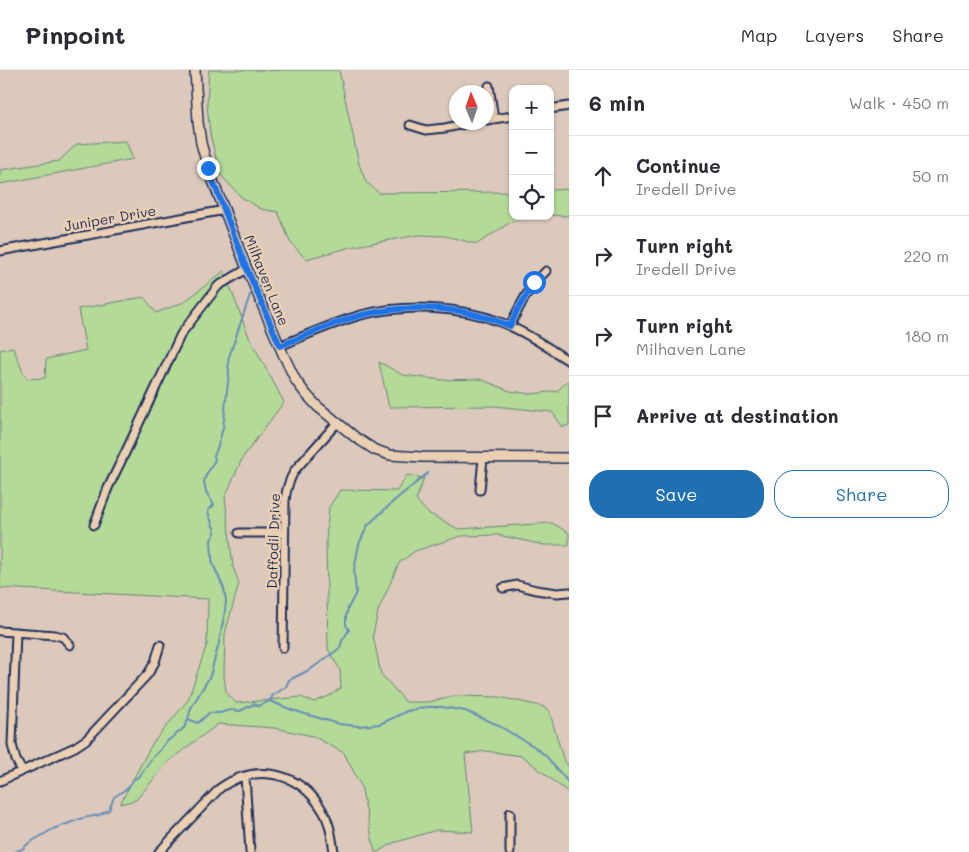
<!DOCTYPE html>
<meta charset="utf-8">
<style>
:root{--surface:#fff;--page:#f7f7f7;--text:#2b2b33;--muted:#7c7c81;--line:#e1e1e2;--accent:#1f6fb2}
body{margin:0;font-family:Mali,sans-serif;background:var(--page);color:var(--text)}
.controls{position:absolute;right:15px;top:15px;display:grid;overflow:hidden;border-radius:10px;box-shadow:0 1px 4px #0004}
.controls button{width:45px;height:45px;display:grid;place-items:center;padding:0;border:0;border-bottom:1px solid var(--line);background:var(--surface);color:var(--text);font:25px sans-serif}
.compass{position:absolute;left:449px;top:15px;width:45px;height:45px;border-radius:50%;background:var(--surface);box-shadow:0 1px 4px #0004;rotate:358deg}
.stop{position:absolute;width:15px;height:15px;margin:-11px;border:4px solid #1a73e8;border-radius:50%;background:#fff}
.stop.end{background:#1a73e8;border-color:#fff;box-shadow:0 1px 5px #0008}
.list{margin:0;padding:0;list-style:none}
h2{display:flex;justify-content:space-between;align-items:center;height:65px;margin:0;padding:0 20px;font-size:21px}
h2 small{font-size:16px;font-weight:400;color:var(--muted)}
.list li{display:grid;grid-template-columns:32px 1fr auto;gap:15px;align-items:center;box-sizing:border-box;height:80px;padding:0 20px;border-top:1px solid var(--line)}
.list b{display:block;font-size:19px;white-space:nowrap}
.list p{margin:0;font-size:16px;white-space:nowrap;color:var(--muted)}
.list em{font-size:16px;font-style:normal;color:var(--muted)}
.actions{display:flex;gap:10px;padding:15px 20px}
.actions a{flex:1;padding:11px 0;border:1px solid var(--accent);border-radius:20px;text-align:center;font-size:18px;color:var(--accent)}
.actions .main{background:var(--accent);color:#fff}
.icon{flex:none;width:28px;height:28px;fill:none;stroke:currentColor;stroke-width:2;stroke-linecap:round;stroke-linejoin:round}
.map{position:relative;flex:none;width:569px;height:782px;overflow:hidden}
header{display:flex;align-items:center;gap:30px;box-sizing:border-box;height:70px;padding:0 25px;background:var(--surface);border-bottom:1px solid var(--line)}
header strong{font-size:24px}
nav{display:flex;gap:28px;margin-inline-start:auto;font-size:18px}
main{display:flex}
aside{flex:1;background:var(--surface)}
.map>svg:first-child{display:block}
.green{fill:#b3da96;stroke:#67847a}
.lines{fill:none;stroke-linecap:round;stroke-linejoin:round}
.stream{stroke:#678dba;stroke-width:2}
.minor-casing{stroke:#1b2f5e;stroke-width:11}
.tertiary-casing{stroke:#1b2f5e;stroke-width:12}
.minor{stroke:#ebcfb2;stroke-width:7}
.tertiary{stroke:#ebcfb2;stroke-width:9}
.route{stroke:#1a73e8;stroke-width:6}
.labels{text-anchor:middle;dominant-baseline:central;stroke-width:5;stroke-linejoin:round;paint-order:stroke}
.street-label{font-size:14px;fill:#1b2f5e;stroke:#ebcfb2}
</style>
<header>
<strong>Pinpoint</strong>
<nav><a>Map</a><a>Layers</a><a>Share</a></nav>
</header>
<main>
<div class="map">
<svg width="569" height="782" viewBox="0 0 569 782">
<rect width="100%" height="100%" fill="#dcc9bb"/>
<filter id="ink" filterUnits="userSpaceOnUse"><feTurbulence type="fractalNoise" baseFrequency=".02" numOctaves="2"/><feDisplacementMap in="SourceGraphic" scale="10" xChannelSelector="R" yChannelSelector="G"/><feConvolveMatrix kernelMatrix="1 2 1 2 8 2 1 2 1" color-interpolation-filters="sRGB"/></filter>
<g filter="url(#ink)">
<path class="green" d="M 209,0 L 268,0 L 269,1 L 282,0 L 339,0 L 359,94 L 366,112 L 379,123 L 513,122 L 513,146 L 533,146 L 511,152 L 477,174 L 445,166 L 419,165 L 355,176 L 306,189 L 290,172 L 278,142 L 261,139 L 241,127 L 220,104 L 210,64 L 207,34 Z
M 126,71 L 133,89 L 0,114 L 0,100 L 59,91 L 77,74 Z
M 569,119 L 569,146 L 550,145 L 550,120 Z
M 224,201 L 249,267 L 284,332 L 243,387 L 225,427 L 233,497 L 239,513 L 225,564 L 224,605 L 226,622 L 236,633 L 301,627 L 314,632 L 329,626 L 341,618 L 340,600 L 328,579 L 326,470 L 329,437 L 340,420 L 397,421 L 407,405 L 424,408 L 416,430 L 428,443 L 458,459 L 552,453 L 569,463 L 569,475 L 544,475 L 498,465 L 461,466 L 415,481 L 399,493 L 378,541 L 373,565 L 381,604 L 406,632 L 428,632 L 456,626 L 499,627 L 541,636 L 549,640 L 563,688 L 569,697 L 569,723 L 522,686 L 485,681 L 465,684 L 473,762 L 437,760 L 393,773 L 378,782 L 375,782 L 361,716 L 344,683 L 313,666 L 274,658 L 218,654 L 170,690 L 136,730 L 120,734 L 152,674 L 188,630 L 207,574 L 208,529 L 0,518 L 0,280 L 13,277 L 23,302 L 27,309 L 45,308 L 46,289 L 86,280 L 78,239 L 144,227 L 156,243 L 184,232 Z
M 379,292 L 403,305 L 442,310 L 480,309 L 510,321 L 531,324 L 557,321 L 569,310 L 569,355 L 563,357 L 552,342 L 494,336 L 389,337 Z"/>
<g class="lines">
<path class="stream" d="M 270,631 L 292,640 L 339,654 L 359,656 L 380,654 L 407,641 L 427,637 L 442,637 L 465,641 L 496,654 L 535,677 L 547,687 L 554,696 L 569,713
M 188,649 L 198,653 L 209,643 L 220,643 L 230,640 L 240,641 L 254,634 L 258,636 L 270,631 L 273,625 L 286,617 L 289,610 L 311,599 L 340,578 L 342,571 L 349,560 L 346,555 L 346,546 L 348,538 L 356,523 L 354,500 L 359,474 L 365,461 L 368,455 L 395,430 L 428,403
M 15,782 L 22,779 L 29,773 L 53,759 L 83,748 L 99,745 L 109,740 L 114,727 L 128,718 L 133,710 L 140,706 L 152,688 L 160,680 L 165,673 L 184,658 L 188,649 L 191,638 L 210,606 L 219,573 L 225,541 L 226,531 L 224,519 L 213,494 L 212,487 L 211,470 L 215,463 C 214,454 209,450 208,440 L 214,435 L 213,433 L 206,422 L 204,412 L 206,405 L 215,390 L 214,386 L 218,376 L 223,358 L 229,303 L 228,290 L 250,225"/>
<g class="minor-casing">
<path id="minor" d="M 489,16 L 494,49
M 550,39 L 569,36
M 487,50 L 513,46
M 410,55 L 426,60 L 445,58 L 474,52
M 0,181 L 225,140
M 510,256 C 520,235 529,217 546,201
M 280,276 C 306,265 333,253 361,245 C 403,234 460,236 500,252 C 524,261 547,277 569,291
M 480,420 L 483,388
M 94,455 L 108,418 L 126,381 L 181,264 L 218,216 L 247,199
M 239,463 L 284,463
M 503,518 L 517,515 L 536,520 L 557,523 L 569,522
M 0,561 L 55,565 L 63,567 L 70,575
M 16,562 L 12,675 L 16,690 L 22,701
M 283,578 L 285,431 C 286,420 289,410 295,400 L 337,353
M 245,707 L 250,782
M 0,711 L 75,677 L 87,669 L 148,604 L 155,592 L 160,575
M 159,782 L 220,718 C 257,692 300,702 323,741 C 330,753 332,768 334,782
M 510,782 L 510,743"/>
</g>
<g class="tertiary-casing">
<path id="tertiary" d="M 195,0 L 198,52 L 201,73 L 208,98 L 247,199 L 283,284 L 296,311 L 306,324 L 317,336 L 355,367 L 375,380 L 390,385 L 422,387 L 569,388"/>
</g>
<use href="#minor" class="minor"/>
<use href="#tertiary" class="tertiary"/>
</g>
</g>
<g class="lines" filter="url(#ink)">
<path class="route" d="M 208,98 L 247,199 L 280,276 C 307,265 334,252 362,245 C 410,233 464,236 510,256 L 517,241 L 534,212"/>
</g>
<g class="labels">
<g class="street-label">
<text transform="translate(110 148) rotate(-10)">Juniper Drive</text>
<text transform="translate(267 210) rotate(68)">Milhaven Lane</text>
<text transform="translate(273 471) rotate(-88)">Daffodil Drive</text>
</g>
</g>
</svg>
<div class="controls">
<button>+</button>
<button>−</button>
<button><svg class="icon" aria-label="locate" viewBox="0 0 24 24"><circle cx="12" cy="12" r="6"/><path d="M12 2v4M12 18v4M2 12h4M18 12h4"/></svg></button>
</div>
<svg class="compass" viewBox="-18 -18 36 36"><path d="M0-13l5 13h-10z" fill="#e53935"/><path d="M0 13l5-13h-10z" fill="#7c7c81"/></svg>
<div class="stop" style="left:534px;top:212px"></div>
<div class="stop end" style="left:208px;top:98px"></div>
</div>
<aside>
<h2>6 min<small>Walk · 450 m</small></h2>
<ul class="list">
<li><svg class="icon" aria-label="ahead" viewBox="0 0 24 24"><path d="M12 20V5M6 11l6-6 6 6"/></svg><div><b>Continue</b><p>Iredell Drive</p></div><em>50 m</em></li>
<li><svg class="icon" aria-label="right" viewBox="0 0 24 24"><path d="M7 20v-9h11M14 6l5 5-5 5"/></svg><div><b>Turn right</b><p>Iredell Drive</p></div><em>220 m</em></li>
<li><svg class="icon" aria-label="right" viewBox="0 0 24 24"><path d="M7 20v-9h11M14 6l5 5-5 5"/></svg><div><b>Turn right</b><p>Milhaven Lane</p></div><em>180 m</em></li>
<li><svg class="icon" aria-label="arrive" viewBox="0 0 24 24"><path d="M6 21V4h12l-3 4 3 4H6"/></svg><div><b>Arrive at destination</b></div></li>
</ul>
<div class="actions"><a class="main">Save</a><a>Share</a></div>
</aside>
</main>
